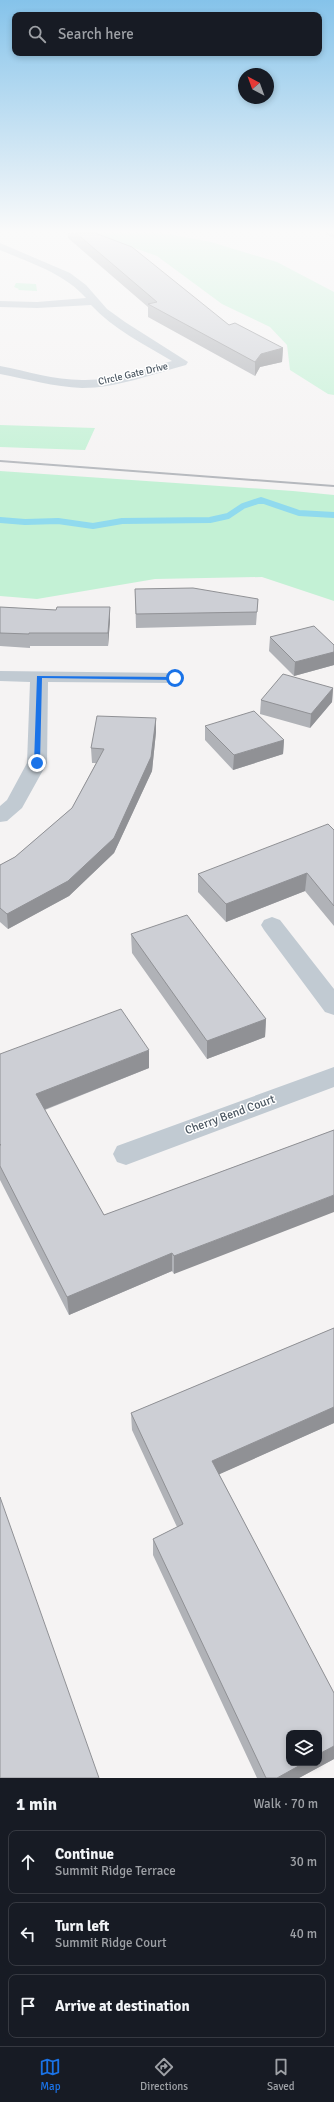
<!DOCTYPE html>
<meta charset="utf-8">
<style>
:root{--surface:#171b24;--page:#20242c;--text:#f1f3f6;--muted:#9ea1a6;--line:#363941;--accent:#1a73e8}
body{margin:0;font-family:Signika,sans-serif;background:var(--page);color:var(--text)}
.controls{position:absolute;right:12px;bottom:12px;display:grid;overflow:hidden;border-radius:8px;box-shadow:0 2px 6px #0003}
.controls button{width:36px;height:36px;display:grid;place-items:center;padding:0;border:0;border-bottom:1px solid var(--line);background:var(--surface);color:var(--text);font:20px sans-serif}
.compass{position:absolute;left:238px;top:68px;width:36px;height:36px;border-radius:50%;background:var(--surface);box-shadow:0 2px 6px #0003;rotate:319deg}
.stop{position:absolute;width:12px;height:12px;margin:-9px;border:3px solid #1a73e8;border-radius:50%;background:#fff}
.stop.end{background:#1a73e8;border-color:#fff;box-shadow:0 1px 4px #0008}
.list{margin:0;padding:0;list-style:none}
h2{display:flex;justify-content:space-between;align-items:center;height:52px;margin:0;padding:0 16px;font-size:17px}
h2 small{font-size:13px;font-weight:400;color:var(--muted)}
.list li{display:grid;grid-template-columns:26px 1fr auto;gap:12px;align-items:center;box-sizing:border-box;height:64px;margin:0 8px 8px;padding:0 8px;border:1px solid var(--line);border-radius:8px}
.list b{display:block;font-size:15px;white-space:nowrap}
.list p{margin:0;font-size:13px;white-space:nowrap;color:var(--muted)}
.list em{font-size:13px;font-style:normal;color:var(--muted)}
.icon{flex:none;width:22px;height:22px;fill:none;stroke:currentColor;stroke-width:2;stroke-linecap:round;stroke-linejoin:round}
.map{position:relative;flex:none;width:334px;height:1778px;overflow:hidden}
.search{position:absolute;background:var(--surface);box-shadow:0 2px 6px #0003;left:12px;right:12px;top:12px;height:44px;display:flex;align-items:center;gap:10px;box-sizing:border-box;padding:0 14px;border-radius:8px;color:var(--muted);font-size:15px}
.sheet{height:268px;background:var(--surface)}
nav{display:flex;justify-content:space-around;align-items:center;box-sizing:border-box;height:56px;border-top:1px solid var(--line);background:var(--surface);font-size:11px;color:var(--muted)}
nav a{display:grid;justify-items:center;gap:2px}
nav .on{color:var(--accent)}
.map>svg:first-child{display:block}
.green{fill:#c3f1d5}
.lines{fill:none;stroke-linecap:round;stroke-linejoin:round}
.stream{stroke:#90daee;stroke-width:6}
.minor{fill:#c1cad2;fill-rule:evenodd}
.rail{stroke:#b5b8bd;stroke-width:2}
.wall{fill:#b0b2b7}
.shaded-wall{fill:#909195}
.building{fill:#cdcfd5;stroke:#909195}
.route{fill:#1a73e8}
.labels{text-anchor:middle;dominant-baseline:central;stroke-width:3;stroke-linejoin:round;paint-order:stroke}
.far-street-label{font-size:10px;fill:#4a5661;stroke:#fff}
.street-label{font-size:12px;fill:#4a5661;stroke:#fff}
</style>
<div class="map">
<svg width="334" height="1778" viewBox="0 0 334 1778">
<rect width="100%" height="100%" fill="#f5f3f3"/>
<path class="green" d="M 92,233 L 163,233 L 211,242 L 277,262 L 334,292 L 334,395 L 328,394 L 290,370 L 287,345 L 270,327 L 222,304 L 157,256 Z
M 16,283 L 36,284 L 37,291 L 18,290 L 19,289 L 14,287 Z
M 0,425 L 95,428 L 85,450 L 0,447 Z
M 0,471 L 293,491 L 334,495 L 334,601 L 262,577 L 155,579 L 37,599 L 0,596 Z"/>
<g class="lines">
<path class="stream" d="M 0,520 L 25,522 L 58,521 L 93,526 L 122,521 L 210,520 L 228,516 L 243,506 L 261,500 L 299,513 L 334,515"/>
<path class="minor" d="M 324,233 L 334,233 L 334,238 Z
M 0,243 L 70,273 L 86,285 L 107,309 L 125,322 L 188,362 L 186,365 C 153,374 117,388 82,388 C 54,387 27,379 0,374 L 0,366 C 27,371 54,380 82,380 C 112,381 143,369 172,361 C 144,344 113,329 91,305 L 37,308 L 0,307 L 0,301 L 37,302 L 86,298 C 64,273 30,263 0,250 Z
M 0,671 L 175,673 L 181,674 L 184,678 L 181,682 L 175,683 L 48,682 L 47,763 L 22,808 L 7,821 L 0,822 L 0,806 L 7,800 L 27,763 L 30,682 L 0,681 Z
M 272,917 L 280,920 L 334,989 L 334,1015 L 325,1012 L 264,930 L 261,925 L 264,920 Z
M 334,1067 L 334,1087 L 126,1165 L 117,1162 L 113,1154 L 117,1146 Z"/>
<path class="rail" d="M 0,461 L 334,486"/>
</g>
<path class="wall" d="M 68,233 L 95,233 L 229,325 L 283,348 L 282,362 L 260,367 L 255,376 L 148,317 L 148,307 L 68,238 Z
M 135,589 L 258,599 L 256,625 L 136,628 Z
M 0,607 L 56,610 L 110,607 L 110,620 L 108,646 L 30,646 L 30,648 L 0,646 Z
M 270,637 L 334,645 L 334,665 L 294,676 L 269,651 Z
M 333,688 L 332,702 L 310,728 L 260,714 L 261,700 Z
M 156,718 L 156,732 L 152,771 L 114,853 L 69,896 L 8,929 L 0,922 L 0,865 L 15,857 L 72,808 L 96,763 L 92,763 L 91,748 Z
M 205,726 L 284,740 L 283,754 L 233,770 L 205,740 Z
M 334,830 L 334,926 L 305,891 L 226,922 L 198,892 L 198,874 Z
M 131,934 L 266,1019 L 265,1037 L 207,1059 L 132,953 Z
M 0,1054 L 149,1068 L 45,1110 L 104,1215 L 334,1130 L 174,1274 L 172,1271 L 69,1315 L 0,1180 Z
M 334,1328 L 334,1423 L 219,1474 L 334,1693 L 334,1759 L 299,1778 L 257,1778 L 153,1555 L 153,1539 L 177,1527 L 132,1430 L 131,1413 Z"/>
<path class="shaded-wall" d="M 283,348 L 282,362 L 260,367 L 255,376 L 255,362 L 261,354 Z
M 110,607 L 110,620 L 108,646 L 108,633 Z
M 334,652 L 334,665 L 294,676 L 295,662 Z
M 333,688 L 332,702 L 310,728 L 311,714 Z
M 156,718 L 156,732 L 152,771 L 114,853 L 69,896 L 8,929 L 7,914 Z
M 284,740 L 283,754 L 233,770 L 234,755 Z
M 307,873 L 305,891 L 226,922 L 226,904 Z
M 266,1019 L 265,1037 L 207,1059 L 207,1041 Z
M 149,1050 L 149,1068 L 38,1112 L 36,1094 Z
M 334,1195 L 334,1212 L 174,1274 L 174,1256 Z
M 172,1253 L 172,1271 L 69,1315 L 67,1297 Z
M 334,1407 L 334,1423 L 211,1478 L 212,1461 Z
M 334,1746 L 334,1759 L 299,1778 L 277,1778 L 304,1763 L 319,1763 L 319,1754 Z"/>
<path class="building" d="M 76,233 L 95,233 L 132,247 L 229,325 L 235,323 L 283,348 L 261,354 L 255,362 L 148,304 L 157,302 Z
M 193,588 L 258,599 L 257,612 L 136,614 L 135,589 Z
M 0,607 L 56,610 L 57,607 L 110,607 L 108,633 L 29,633 L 29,634 L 0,633 Z
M 314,626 L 334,645 L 334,652 L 295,662 L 270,637 Z
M 283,674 L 333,688 L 311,714 L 261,700 Z
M 254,711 L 284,740 L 234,755 L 205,726 Z
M 97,716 L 156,718 L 151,757 L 114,838 L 68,881 L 7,914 L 0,908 L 0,865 L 15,857 L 72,808 L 104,749 L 91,748 Z
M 328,824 L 334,830 L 334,906 L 307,873 L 226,904 L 198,874 Z
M 187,915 L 266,1019 L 207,1041 L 131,934 Z
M 121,1009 L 149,1050 L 36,1094 L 104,1215 L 334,1130 L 334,1195 L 174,1256 L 172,1253 L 67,1297 L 0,1166 L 0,1145 L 1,1145 L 0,1144 L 0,1054 Z
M 334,1328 L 334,1407 L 212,1461 L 334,1693 L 334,1746 L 319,1754 L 319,1733 L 289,1733 L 289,1763 L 304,1763 L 277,1778 L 266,1778 L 153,1539 L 183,1524 L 131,1413 Z
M 0,1497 L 99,1778 L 0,1778 Z"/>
<linearGradient id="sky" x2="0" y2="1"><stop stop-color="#85c3ea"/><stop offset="0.48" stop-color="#fafafa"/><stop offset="1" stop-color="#fafafa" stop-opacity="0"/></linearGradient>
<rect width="334" height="482" fill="url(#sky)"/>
<path class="route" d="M 37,676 L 175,677 L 178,678 L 175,680 L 42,678 L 40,763 L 37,765 L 34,763 Z"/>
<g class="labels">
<g class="far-street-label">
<text transform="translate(133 374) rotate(-13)">Circle Gate Drive</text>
</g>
<g class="street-label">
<text transform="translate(230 1115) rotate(-20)">Cherry Bend Court</text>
</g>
</g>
</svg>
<div class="controls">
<button><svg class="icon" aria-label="layers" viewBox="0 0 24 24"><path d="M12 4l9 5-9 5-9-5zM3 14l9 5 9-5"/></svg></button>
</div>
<svg class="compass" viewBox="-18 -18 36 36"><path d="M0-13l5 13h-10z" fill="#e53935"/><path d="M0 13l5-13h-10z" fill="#9ea1a6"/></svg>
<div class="stop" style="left:175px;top:678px"></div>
<div class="stop end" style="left:37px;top:763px"></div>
<div class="search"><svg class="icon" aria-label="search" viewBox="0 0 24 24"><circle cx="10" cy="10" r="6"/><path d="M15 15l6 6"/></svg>Search here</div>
</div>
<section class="sheet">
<h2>1 min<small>Walk · 70 m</small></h2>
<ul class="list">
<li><svg class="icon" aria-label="ahead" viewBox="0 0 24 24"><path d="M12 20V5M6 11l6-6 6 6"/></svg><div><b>Continue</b><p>Summit Ridge Terrace</p></div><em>30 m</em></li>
<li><svg class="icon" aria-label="left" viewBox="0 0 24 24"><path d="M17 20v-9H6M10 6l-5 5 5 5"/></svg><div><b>Turn left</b><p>Summit Ridge Court</p></div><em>40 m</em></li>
<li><svg class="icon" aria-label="arrive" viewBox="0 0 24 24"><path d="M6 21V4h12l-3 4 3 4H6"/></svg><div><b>Arrive at destination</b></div></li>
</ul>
</section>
<nav>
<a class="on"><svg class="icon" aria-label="map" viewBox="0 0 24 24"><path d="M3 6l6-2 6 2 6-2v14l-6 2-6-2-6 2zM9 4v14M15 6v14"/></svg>Map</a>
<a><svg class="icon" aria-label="directions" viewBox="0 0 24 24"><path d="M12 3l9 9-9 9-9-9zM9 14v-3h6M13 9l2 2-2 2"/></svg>Directions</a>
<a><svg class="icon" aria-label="saved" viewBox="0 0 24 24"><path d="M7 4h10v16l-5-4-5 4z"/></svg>Saved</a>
</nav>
